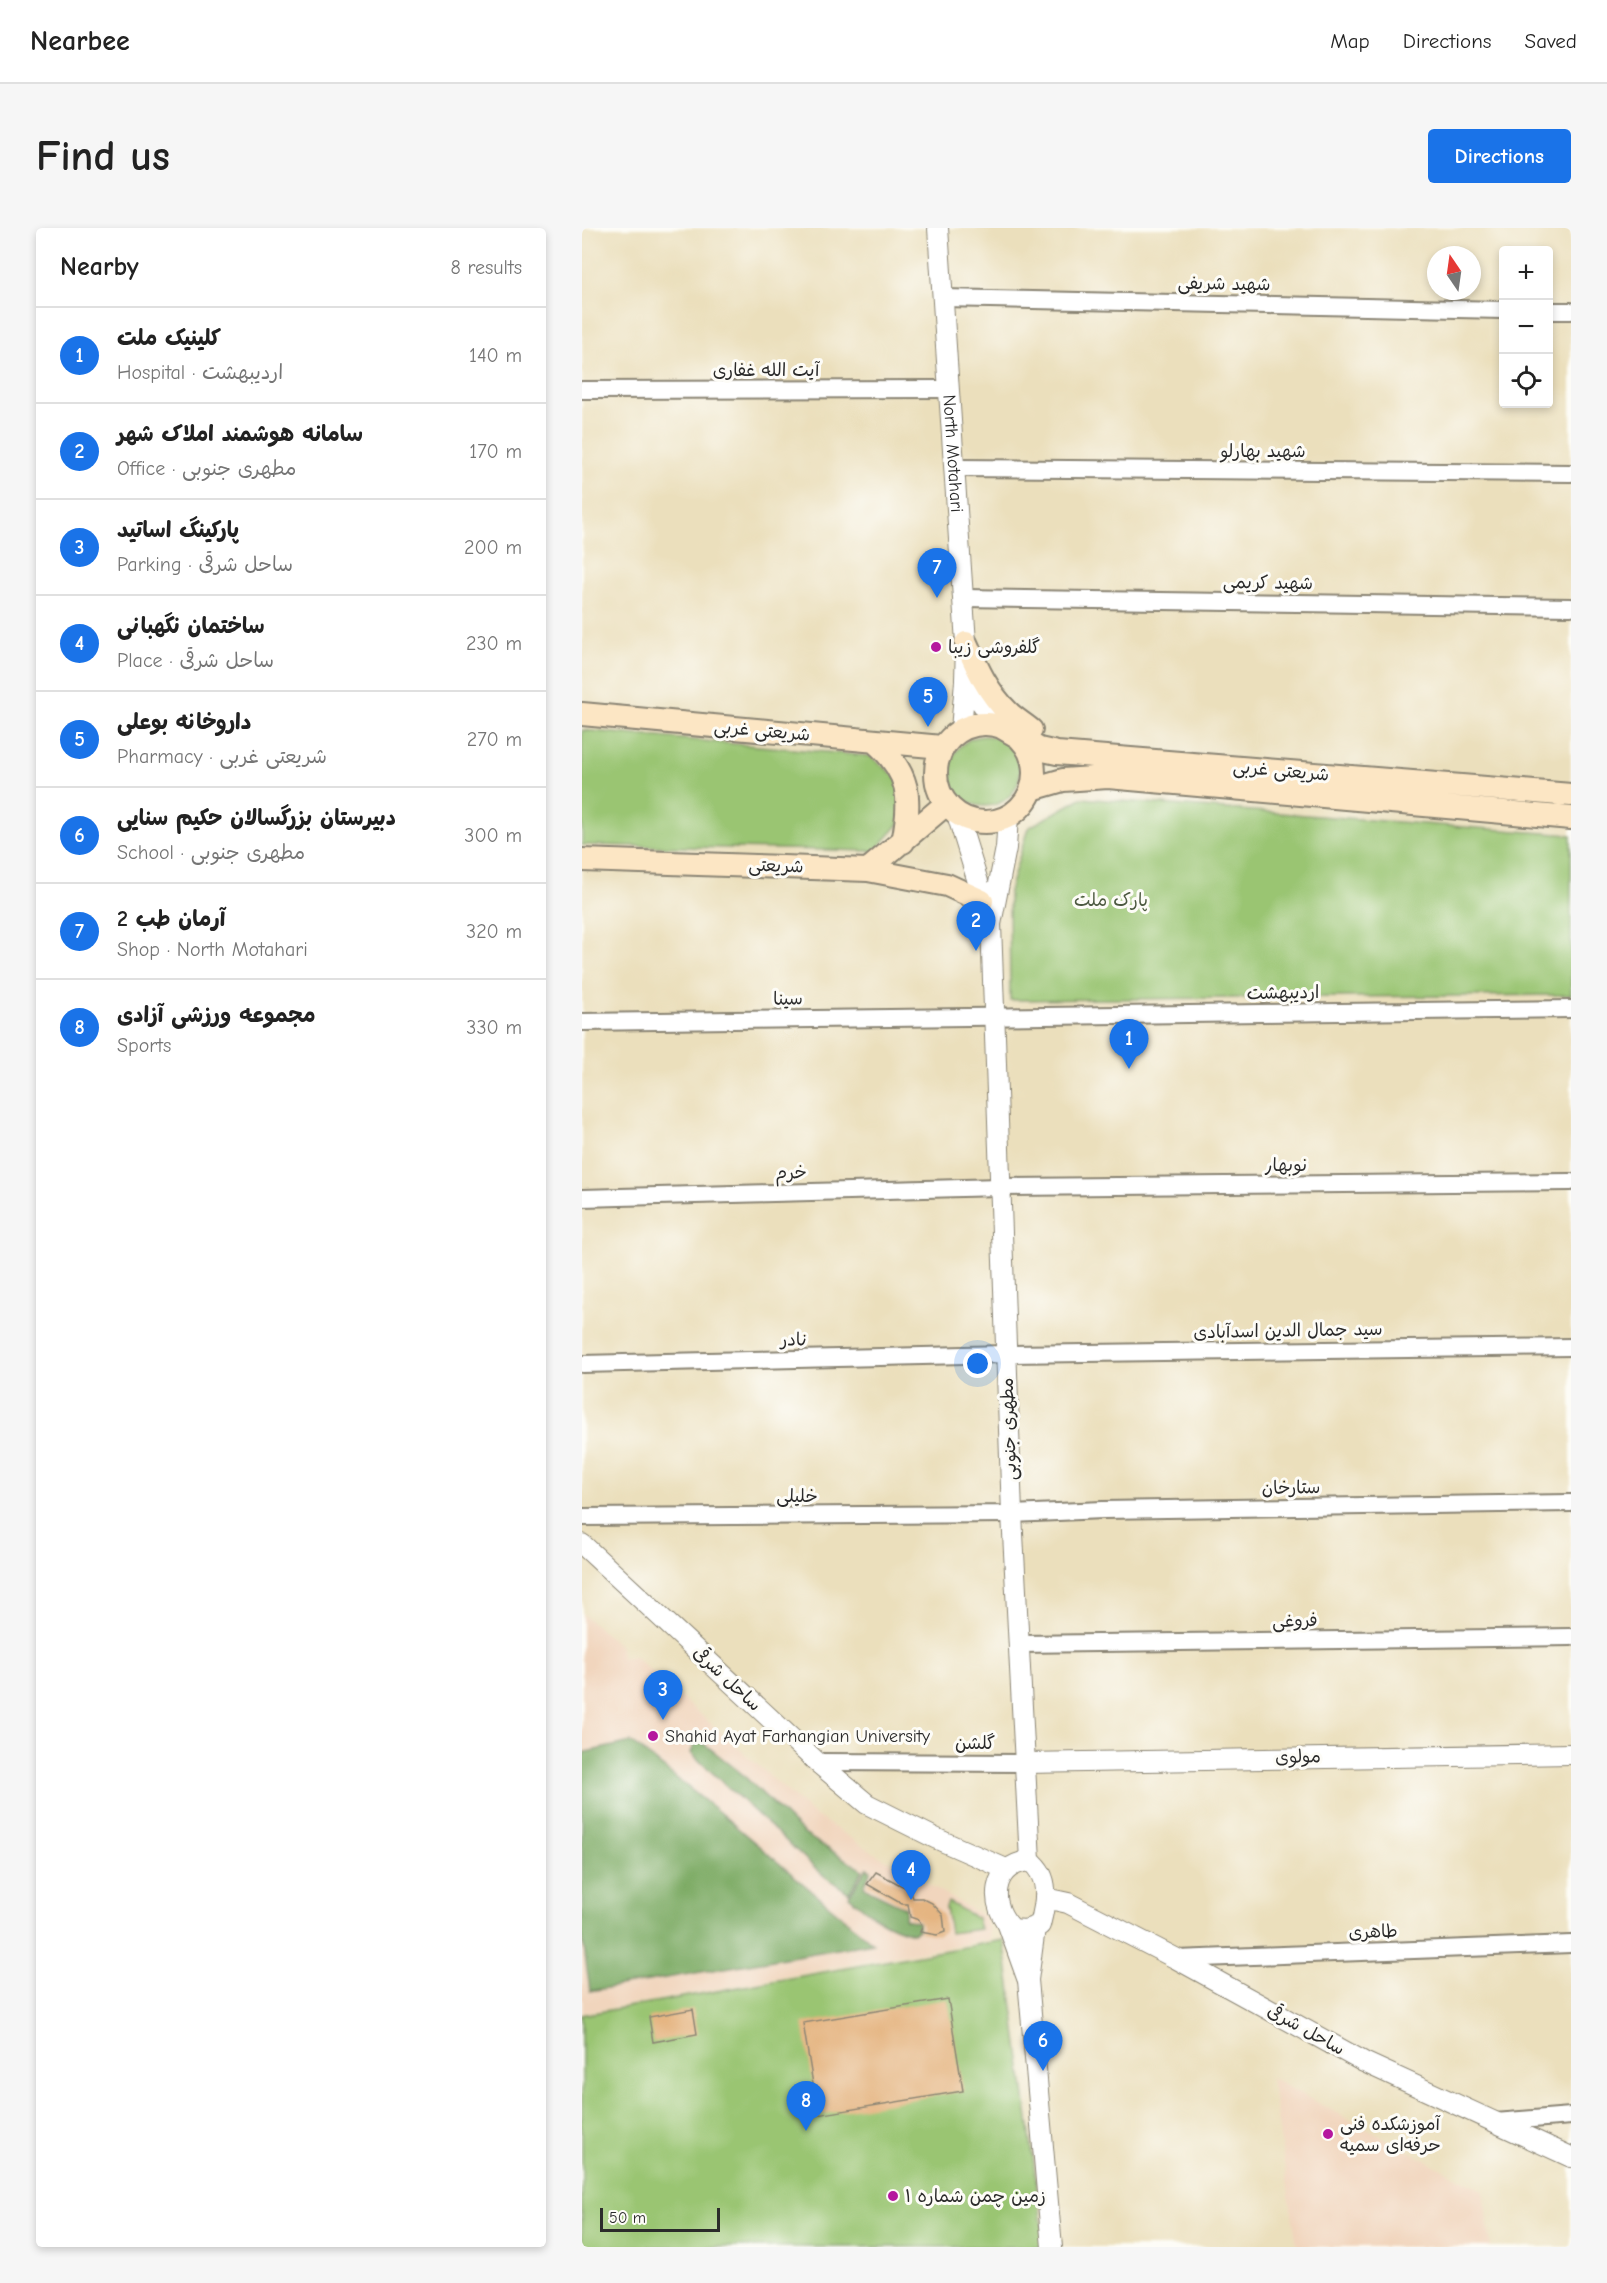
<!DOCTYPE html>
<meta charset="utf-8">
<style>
:root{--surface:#fff;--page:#f6f6f6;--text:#222;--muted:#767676;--line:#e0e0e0;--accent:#1a73e8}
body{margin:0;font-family:"Comic Neue","Playpen Sans Arabic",sans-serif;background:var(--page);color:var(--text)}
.controls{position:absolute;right:18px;top:18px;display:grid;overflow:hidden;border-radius:6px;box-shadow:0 3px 9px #0003}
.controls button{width:54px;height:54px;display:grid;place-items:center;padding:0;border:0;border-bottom:2px solid var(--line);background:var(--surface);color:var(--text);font:30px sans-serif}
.compass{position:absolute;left:845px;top:18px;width:54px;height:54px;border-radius:50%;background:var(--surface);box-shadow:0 3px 9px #0003;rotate:347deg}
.scale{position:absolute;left:18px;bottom:15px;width:120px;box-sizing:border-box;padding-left:6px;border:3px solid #2b2b2b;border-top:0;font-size:16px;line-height:21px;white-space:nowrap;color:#2b2b2b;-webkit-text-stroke:4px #fdfcf7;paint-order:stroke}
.you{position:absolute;left:396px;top:1136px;width:21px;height:21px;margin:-15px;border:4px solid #fff;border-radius:50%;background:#1a73e8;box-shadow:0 0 0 9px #1a73e833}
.badge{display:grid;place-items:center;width:39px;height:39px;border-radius:50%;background:var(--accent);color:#fff;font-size:20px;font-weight:700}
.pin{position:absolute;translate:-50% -50px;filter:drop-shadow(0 2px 3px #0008)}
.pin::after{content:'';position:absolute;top:32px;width:21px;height:18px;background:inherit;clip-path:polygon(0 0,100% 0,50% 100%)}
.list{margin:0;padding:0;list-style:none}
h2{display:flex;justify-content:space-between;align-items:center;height:78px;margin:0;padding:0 24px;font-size:26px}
h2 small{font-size:20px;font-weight:400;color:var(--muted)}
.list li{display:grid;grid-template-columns:39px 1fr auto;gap:18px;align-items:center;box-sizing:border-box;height:96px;padding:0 24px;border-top:2px solid var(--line)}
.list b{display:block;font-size:22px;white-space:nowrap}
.list p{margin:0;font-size:20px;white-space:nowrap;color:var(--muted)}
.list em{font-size:20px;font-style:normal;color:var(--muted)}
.icon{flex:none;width:33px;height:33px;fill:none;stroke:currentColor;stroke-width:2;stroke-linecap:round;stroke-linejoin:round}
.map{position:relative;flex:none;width:989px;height:2019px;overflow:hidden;border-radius:6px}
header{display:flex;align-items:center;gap:36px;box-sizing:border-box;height:84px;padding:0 30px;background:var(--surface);border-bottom:2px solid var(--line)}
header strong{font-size:28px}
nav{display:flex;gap:33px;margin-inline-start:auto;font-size:21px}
.intro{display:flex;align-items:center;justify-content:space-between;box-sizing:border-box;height:144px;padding:0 36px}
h1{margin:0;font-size:42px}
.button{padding:15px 27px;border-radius:6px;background:var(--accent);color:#fff;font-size:21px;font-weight:700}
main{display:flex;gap:36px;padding:0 36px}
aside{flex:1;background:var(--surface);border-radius:6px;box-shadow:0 3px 9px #0003}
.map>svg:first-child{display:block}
.built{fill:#f1d5bd}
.green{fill:#9ac572;stroke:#62784e;stroke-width:1.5}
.forest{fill:#7baa64;stroke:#536a48;stroke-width:1.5}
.building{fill:#e5b582}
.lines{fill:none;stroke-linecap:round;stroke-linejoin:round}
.minor-casing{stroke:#8b8574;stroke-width:20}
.tertiary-casing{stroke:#8b8574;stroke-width:22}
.secondary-casing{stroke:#8b8574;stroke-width:26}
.minor{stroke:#fff;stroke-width:16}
.tertiary{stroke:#fff;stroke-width:20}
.secondary{stroke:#fce6c4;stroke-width:22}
.poi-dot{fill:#b5179e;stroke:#fdfcf7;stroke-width:2}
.labels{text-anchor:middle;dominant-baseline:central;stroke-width:6;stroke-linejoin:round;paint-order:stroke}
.street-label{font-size:18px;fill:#2b2b2b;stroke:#fdfcf7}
.poi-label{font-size:18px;fill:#2b2b2b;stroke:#fdfcf7;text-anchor:start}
.park-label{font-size:18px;fill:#4c5940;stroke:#fdfcf7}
</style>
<header>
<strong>Nearbee</strong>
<nav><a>Map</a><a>Directions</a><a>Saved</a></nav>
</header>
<div class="intro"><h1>Find us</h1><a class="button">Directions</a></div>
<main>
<aside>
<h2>Nearby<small>8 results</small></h2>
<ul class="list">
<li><span class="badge">1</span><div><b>کلینیک ملت</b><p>Hospital · اردیبهشت</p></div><em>140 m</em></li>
<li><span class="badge">2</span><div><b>سامانه هوشمند املاک شهر</b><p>Office · مطهری جنوبی</p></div><em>170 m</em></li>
<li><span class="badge">3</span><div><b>پارکینگ اساتید</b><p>Parking · ساحل شرقی</p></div><em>200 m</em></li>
<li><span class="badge">4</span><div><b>ساختمان نگهبانی</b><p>Place · ساحل شرقی</p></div><em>230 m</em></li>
<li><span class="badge">5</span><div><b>داروخانه بوعلی</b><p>Pharmacy · شریعتی غربی</p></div><em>270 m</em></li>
<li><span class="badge">6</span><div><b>دبیرستان بزرگسالان حکیم سنایی</b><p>School · مطهری جنوبی</p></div><em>300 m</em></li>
<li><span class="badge">7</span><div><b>آرمان طب 2</b><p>Shop · North Motahari</p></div><em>320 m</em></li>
<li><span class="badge">8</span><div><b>مجموعه ورزشی آزادی</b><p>Sports</p></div><em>330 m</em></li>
</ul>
</aside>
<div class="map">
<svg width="989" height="2019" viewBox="0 0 989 2019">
<rect width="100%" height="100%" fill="#fdfcf7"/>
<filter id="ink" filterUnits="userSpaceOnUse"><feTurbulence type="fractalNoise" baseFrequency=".0167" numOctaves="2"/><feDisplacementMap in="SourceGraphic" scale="12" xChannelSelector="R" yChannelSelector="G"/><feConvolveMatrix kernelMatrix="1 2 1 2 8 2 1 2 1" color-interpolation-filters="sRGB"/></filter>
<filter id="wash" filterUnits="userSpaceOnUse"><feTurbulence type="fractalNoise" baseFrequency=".008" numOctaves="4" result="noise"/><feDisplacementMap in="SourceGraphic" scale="24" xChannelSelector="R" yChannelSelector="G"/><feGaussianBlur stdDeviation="1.35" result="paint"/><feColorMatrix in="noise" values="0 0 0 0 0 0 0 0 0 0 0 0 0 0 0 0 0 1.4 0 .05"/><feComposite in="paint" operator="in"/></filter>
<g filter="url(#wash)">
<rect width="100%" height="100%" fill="#ebdfbc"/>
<path class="built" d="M 0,1386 L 37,1417 L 40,1430 L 52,1428 L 231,1586 L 294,1626 L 403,1689 L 408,1711 L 0,1785 Z
M 689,1850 L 901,1963 L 909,2019 L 715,2019 Z"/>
<path class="green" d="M 0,502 L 288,528 L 319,553 L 318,595 L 293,623 L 0,617 Z
M368 543a35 35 0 1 1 70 0a35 35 0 1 1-70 0Z
M 499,570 L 989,607 L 989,767 L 428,772 L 427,663 L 446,600 Z
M 366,1674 L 395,1690 L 398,1701 L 368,1705 L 364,1679 Z
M 422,1712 L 463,2019 L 0,2019 L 0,1787 Z"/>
<path class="forest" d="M 115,1510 L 159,1545 L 222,1606 L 281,1642 L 267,1665 L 242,1648 L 109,1525 Z
M 49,1514 L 137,1584 L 291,1715 L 8,1763 L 0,1704 L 0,1527 L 4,1524 Z
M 285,1640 L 289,1642 L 282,1658 L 289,1663 L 324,1680 L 323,1691 L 336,1694 L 336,1702 L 331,1705 C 305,1699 287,1686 267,1668 Z"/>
<g id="blocks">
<path class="building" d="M 294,1644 L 328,1662 L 331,1670 L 340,1670 L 350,1675 L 361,1687 L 363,1704 L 355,1707 L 338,1704 L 340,1698 L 337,1692 L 328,1689 L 326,1676 L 320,1676 L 285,1656 Z
M 366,1771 L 381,1863 L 236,1887 L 221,1795 Z
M 111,1781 L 115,1806 L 71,1814 L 67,1789 Z"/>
</g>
</g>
<g filter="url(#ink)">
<use href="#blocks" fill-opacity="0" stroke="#8b8574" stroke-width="1.5"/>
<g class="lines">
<g class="minor-casing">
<path id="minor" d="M 361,70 L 921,82
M 966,83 L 989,83
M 0,162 L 367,161
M 373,240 L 989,245
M 382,370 L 989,379
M 0,794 L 989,781
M 0,970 L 418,959 L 989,954
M 0,1136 L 424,1126 L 989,1119
M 0,1289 L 430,1286 L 521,1282 L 989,1275
M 437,1416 L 989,1409
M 235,1534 L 443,1535
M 595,1731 L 989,1716
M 913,1894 L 989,1888"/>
</g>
<g class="tertiary-casing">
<g id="tertiary">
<path id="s1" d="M 356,0 L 384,415 L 383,453"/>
<path d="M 379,502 L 383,453 L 416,497"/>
<path d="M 375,586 L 409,696 L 424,620 L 426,588"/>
<path d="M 409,696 L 430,1286 L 448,1633"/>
<path d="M 0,1316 L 235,1534 L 285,1576 L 353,1610 L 424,1641"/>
<path d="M 443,1535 L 989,1526"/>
<path d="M 448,1633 C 469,1649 464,1674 458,1697 L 443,1702 L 431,1701 C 406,1679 409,1636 448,1633 Z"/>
<path d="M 463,1670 L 486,1675 L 595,1731 L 782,1834 L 989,1929"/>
<path d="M 426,1697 L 445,1750"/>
<path d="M 453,1700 L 446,1752 L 470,2019"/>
</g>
</g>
<g class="secondary-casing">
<path id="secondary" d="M 384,415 C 395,440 406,465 426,484 C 433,491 442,496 449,502
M 0,486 L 360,519
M354 545a49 49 0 1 1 98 0a49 49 0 1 1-98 0Z
M 416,497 L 457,521 L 475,525 L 989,567
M 292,513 C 328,544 330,570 321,614
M 450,561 L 481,552 L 526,549 L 989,590
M 0,632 L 286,642 L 364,576
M 286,642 L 365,657 L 400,673"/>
</g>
<use href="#minor" class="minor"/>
<use href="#tertiary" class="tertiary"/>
<use href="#secondary" class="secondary"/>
</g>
</g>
<g class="poi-dot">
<circle cx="354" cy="419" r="6"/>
<circle cx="71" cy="1508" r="6"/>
<circle cx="746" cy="1906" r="6"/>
<circle cx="311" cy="1968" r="6"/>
</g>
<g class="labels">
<g class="street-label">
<text transform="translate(642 56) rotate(1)">شهید شریفی</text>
<text x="184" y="142">آیت الله غفاری</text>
<text x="681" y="223">شهید بهارلو</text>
<text stroke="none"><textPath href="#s1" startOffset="226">North Motahari</textPath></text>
<text transform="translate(686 355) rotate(1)">شهید کریمی</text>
<text transform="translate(180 503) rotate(5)">شریعتی غربی</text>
<text transform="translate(699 543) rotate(5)">شریعتی غربی</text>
<text transform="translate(194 638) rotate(2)">شریعتی</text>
<text transform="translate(701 765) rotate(-1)">اردیبهشت</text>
<text transform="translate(206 771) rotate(-1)">سینا</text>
<text x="704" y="937">نوبهار</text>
<text transform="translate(209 945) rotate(-2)">خرم</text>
<text transform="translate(706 1103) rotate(-1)">سید جمال الدین اسدآبادی</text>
<text transform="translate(212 1112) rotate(-1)">نادر</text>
<text transform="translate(427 1201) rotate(-92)">مطهری جنوبی</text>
<text transform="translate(709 1260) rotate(-1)">ستارخان</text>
<text x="215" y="1268">خلیلی</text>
<text transform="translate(713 1393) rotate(-1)">فروغی</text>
<text transform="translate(145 1451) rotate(43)">ساحل شرقی</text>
<text x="393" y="1515">گلشن</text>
<text transform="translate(716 1529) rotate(-1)">مولوی</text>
<text transform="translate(791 1704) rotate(-2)">طاهری</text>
<text transform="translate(724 1802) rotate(29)">ساحل شرقی</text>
</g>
<g class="poi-label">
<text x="366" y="419">گلفروشی زیبا</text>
<text x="83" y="1508">Shahid Ayat Farhangian University</text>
<text x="758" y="1896">آموزشکده فنی<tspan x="758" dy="21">حرفه‌ای سمیه</tspan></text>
<text x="323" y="1968">زمین چمن شماره ۱</text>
</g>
<g class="park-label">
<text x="529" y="672">پارک ملت</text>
</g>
</g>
</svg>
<div class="controls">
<button>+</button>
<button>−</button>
<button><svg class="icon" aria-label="locate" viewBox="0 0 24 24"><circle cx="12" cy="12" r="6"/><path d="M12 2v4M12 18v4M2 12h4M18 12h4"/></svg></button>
</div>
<svg class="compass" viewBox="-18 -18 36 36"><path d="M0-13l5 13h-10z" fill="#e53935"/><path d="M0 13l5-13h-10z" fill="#767676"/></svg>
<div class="scale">50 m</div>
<div class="you"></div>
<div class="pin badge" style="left:547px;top:841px">1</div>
<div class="pin badge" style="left:394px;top:723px">2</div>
<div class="pin badge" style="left:81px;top:1492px">3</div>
<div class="pin badge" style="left:329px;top:1672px">4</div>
<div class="pin badge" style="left:346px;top:499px">5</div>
<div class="pin badge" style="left:461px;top:1843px">6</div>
<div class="pin badge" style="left:355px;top:370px">7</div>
<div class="pin badge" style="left:224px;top:1903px">8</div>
</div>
</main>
